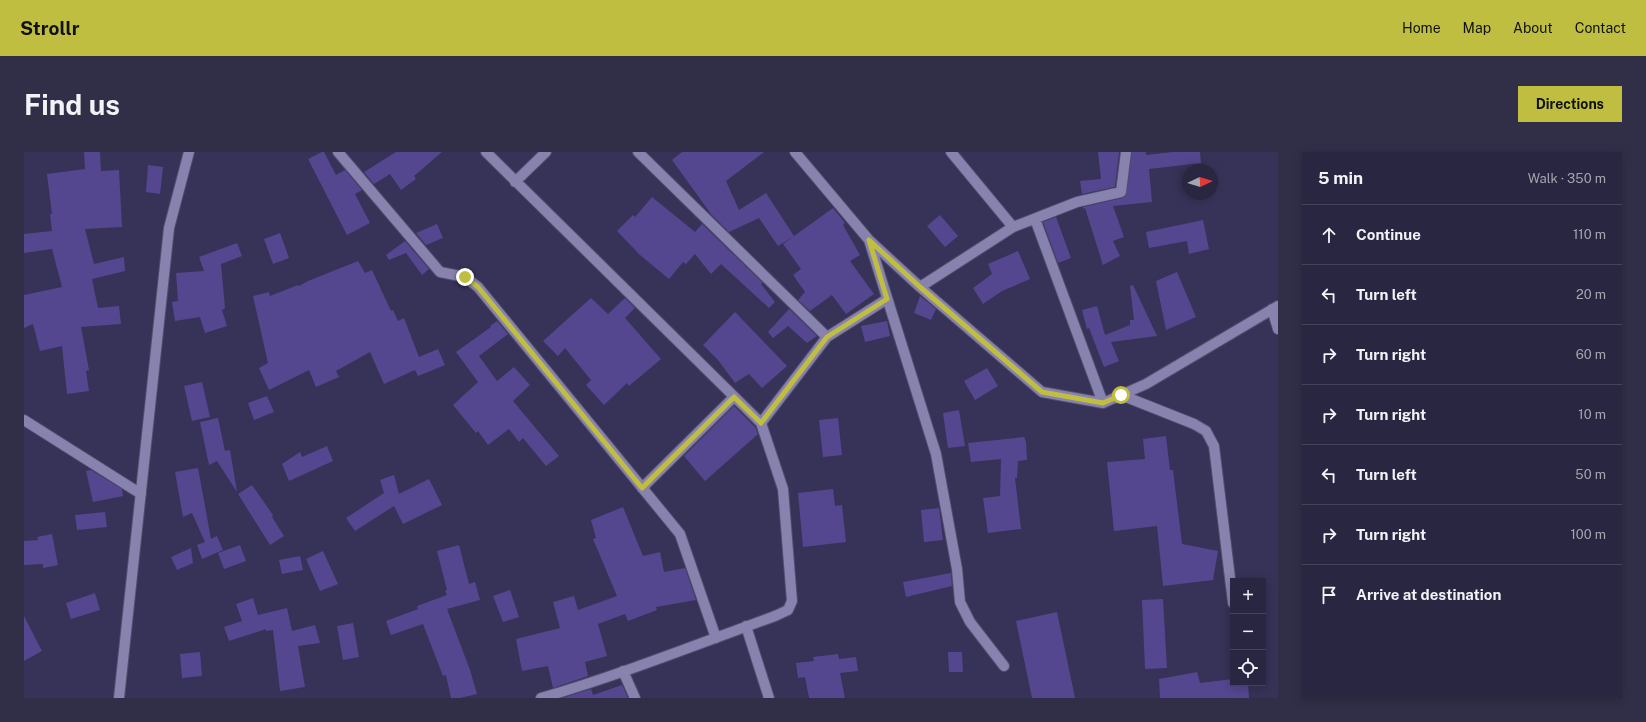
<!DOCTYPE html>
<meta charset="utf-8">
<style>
:root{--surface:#292641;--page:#312e48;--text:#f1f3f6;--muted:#a5a5b1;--line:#45435a;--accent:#c0be41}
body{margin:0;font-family:"Public Sans",sans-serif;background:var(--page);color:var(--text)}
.controls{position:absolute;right:12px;bottom:12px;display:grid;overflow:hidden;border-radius:0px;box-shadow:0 2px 10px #0003}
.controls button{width:36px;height:36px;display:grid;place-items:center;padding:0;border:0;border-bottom:1px solid var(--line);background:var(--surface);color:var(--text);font:20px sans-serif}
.compass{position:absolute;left:1158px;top:12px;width:36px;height:36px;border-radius:50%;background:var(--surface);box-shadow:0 2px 10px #0003;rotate:86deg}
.stop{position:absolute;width:12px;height:12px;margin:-9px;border:3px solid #c0be41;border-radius:50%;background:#fff}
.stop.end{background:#c0be41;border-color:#fff;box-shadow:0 1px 4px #0008}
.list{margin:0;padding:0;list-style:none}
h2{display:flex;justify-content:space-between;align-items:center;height:52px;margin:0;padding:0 16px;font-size:17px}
h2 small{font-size:13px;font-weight:400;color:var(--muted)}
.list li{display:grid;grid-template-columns:26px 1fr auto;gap:12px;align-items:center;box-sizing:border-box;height:60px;padding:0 16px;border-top:1px solid var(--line)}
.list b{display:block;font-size:15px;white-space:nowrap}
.list em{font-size:13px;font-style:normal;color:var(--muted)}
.icon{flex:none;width:22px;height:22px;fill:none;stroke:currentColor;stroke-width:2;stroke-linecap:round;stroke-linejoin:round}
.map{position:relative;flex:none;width:1254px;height:546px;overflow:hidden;border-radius:0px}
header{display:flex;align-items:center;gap:24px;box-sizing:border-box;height:56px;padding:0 20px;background:var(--accent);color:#111}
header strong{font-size:19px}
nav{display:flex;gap:22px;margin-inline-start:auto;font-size:14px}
.intro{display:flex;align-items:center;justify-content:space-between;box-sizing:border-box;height:96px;padding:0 24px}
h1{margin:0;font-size:28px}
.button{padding:10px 18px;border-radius:0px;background:var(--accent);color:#111;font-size:14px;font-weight:700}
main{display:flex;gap:24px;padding:0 24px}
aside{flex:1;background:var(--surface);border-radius:0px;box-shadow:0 2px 10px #0003}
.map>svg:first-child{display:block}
.building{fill:#544790}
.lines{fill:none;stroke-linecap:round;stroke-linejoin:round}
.minor-casing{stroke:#524e6d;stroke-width:12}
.minor{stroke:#8783ae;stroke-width:10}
.route{stroke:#c0be41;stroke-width:5}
</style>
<header>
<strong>Strollr</strong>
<nav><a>Home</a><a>Map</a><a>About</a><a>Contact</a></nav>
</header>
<div class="intro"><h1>Find us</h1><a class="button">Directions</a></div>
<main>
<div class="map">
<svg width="1254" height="546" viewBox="0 0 1254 546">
<rect width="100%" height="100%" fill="#373257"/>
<path class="building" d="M 60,0 L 76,0 L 77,19 L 95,18 L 98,75 L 61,77 L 70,112 L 100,105 L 101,119 L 68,127 L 74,156 L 95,154 L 97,172 L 57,175 L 65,218 L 62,219 L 65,239 L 43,242 L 38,194 L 16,199 L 9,172 L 0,176 L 0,143 L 38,135 L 28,97 L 0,101 L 0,82 L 28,79 L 26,62 L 28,62 L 23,22 L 61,17 Z
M 298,0 L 300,0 L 312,23 L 321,18 L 338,38 L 331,42 L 346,71 L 323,83 L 284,7 Z
M 372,0 L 418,0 L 390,24 L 392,27 L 377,38 L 366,22 L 350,32 L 340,20 Z
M 658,0 L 740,0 L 702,29 L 715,58 L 742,41 L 770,84 L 754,94 L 735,66 L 705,80 L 687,62 L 648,8 Z
M 1074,0 L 1095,0 L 1091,35 L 1058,42 L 1056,29 L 1077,27 Z
M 1108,0 L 1122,0 L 1122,3 L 1149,0 L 1176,0 L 1177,11 L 1125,17 L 1128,50 L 1089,54 L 1100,85 L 1089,89 L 1096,104 L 1079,113 L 1061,56 L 1059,57 L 1059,55 L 1098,46 L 1102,44 Z
M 124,13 L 139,15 L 136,42 L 122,40 Z
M 628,45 L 671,80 L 678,72 L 739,131 L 737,132 L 751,150 L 745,156 L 697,112 L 687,122 L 671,102 L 662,112 L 659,110 L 645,127 L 616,103 L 593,79 L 609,63 L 611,65 Z
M 809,56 L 821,71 L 819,73 L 836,103 L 826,109 L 850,142 L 822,162 L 808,143 L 786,159 L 774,148 L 781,140 L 769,123 L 777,117 L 759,92 Z
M 916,63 L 934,84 L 921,95 L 903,74 Z
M 1032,65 L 1047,106 L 1034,111 L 1019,70 Z
M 1179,68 L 1185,97 L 1165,102 L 1163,89 L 1125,96 L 1122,80 Z
M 413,72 L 419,86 L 402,93 L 392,81 Z
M 256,81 L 265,106 L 249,112 L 240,87 Z
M 381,89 L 405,117 L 398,123 L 382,101 L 365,108 L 362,103 Z
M 213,91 L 218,104 L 197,112 L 201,156 L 198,158 L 203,174 L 181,181 L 176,165 L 151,169 L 148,150 L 154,149 L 152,121 L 180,119 L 175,105 Z
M 994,99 L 1006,127 L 978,139 L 959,152 L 949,136 L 968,122 L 964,112 Z
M 334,109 L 341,121 L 348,118 L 367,159 L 369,158 L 374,169 L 380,166 L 395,205 L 414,197 L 421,213 L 394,224 L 391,218 L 360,232 L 346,200 L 312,219 L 315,225 L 292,235 L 285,218 L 245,238 L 235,216 L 244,211 L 229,144 L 245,140 L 246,144 L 274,133 L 275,134 L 284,129 Z
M 1153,120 L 1172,165 L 1142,178 L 1132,129 Z
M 1109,133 L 1133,184 L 1087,190 L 1095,209 L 1080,215 L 1065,176 L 1063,177 L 1058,158 L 1073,154 L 1081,183 L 1106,173 L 1106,168 L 1110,168 L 1106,134 Z
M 896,144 L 912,157 L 907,168 L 890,161 Z
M 567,146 L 584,162 L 601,146 L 611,156 L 601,166 L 637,207 L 605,234 L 603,231 L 580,253 L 562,233 L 567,228 L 541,196 L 534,204 L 519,189 Z
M 765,157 L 793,184 L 783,191 L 764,174 L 749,186 L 744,180 Z
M 711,160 L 763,214 L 738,236 L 725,222 L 711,231 L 694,208 L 679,193 Z
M 473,169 L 484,182 L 455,204 L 473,229 L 490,215 L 506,233 L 489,249 L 535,304 L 522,314 L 499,286 L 495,290 L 485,277 L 464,293 L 454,279 L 452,281 L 429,253 L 454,230 L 432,200 L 467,175 L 466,174 Z
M 863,169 L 866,184 L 841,190 L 837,174 Z
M 963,216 L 974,234 L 951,248 L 940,229 Z
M 178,230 L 186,265 L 168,269 L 160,234 Z
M 243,244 L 250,260 L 230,268 L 224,251 Z
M 710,254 L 731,275 L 734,282 L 681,329 L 660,304 Z
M 935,258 L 941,294 L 924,296 L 919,261 Z
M 194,266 L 201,299 L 206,298 L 213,340 L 193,309 L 185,313 L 176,270 Z
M 814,266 L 818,303 L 799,305 L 795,268 Z
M 1142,284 L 1146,318 L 1149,318 L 1158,392 L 1194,399 L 1189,428 L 1139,434 L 1133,374 L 1090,379 L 1083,310 L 1121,307 L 1119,287 Z
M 1000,285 L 1002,290 L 1003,308 L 994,309 L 993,326 L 991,326 L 997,377 L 964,381 L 959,346 L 976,344 L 977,307 L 947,310 L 944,291 Z
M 303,294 L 309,309 L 265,329 L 258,312 L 276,300 L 278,305 Z
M 174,316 L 187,387 L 193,384 L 199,398 L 178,407 L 173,393 L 181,390 L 168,361 L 159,365 L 151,320 Z
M 67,318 L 98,337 L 99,344 L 69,350 L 62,319 Z
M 370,323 L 375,342 L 405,327 L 418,353 L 379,372 L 370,354 L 331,379 L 322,366 L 360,341 L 356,328 Z
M 228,333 L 249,363 L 248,365 L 260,384 L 246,393 L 214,342 Z
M 809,337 L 811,354 L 818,353 L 822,390 L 779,395 L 774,341 Z
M 599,355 L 619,404 L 636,400 L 640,420 L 661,416 L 672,448 L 632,455 L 633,458 L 604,469 L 601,462 L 574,472 L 583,504 L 561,510 L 564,524 L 529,536 L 524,514 L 498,519 L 492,487 L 536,476 L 529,450 L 550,444 L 554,458 L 593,444 L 569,387 L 572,386 L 567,368 Z
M 915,356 L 919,388 L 900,390 L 897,358 Z
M 81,360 L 83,375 L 53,378 L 51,363 Z
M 28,382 L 34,413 L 19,416 L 19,412 L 0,413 L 0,389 L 14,388 L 13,385 Z
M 216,393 L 222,409 L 200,417 L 194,401 Z
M 435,393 L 445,432 L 451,430 L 456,448 L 423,457 L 446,518 L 453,542 L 436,546 L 427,546 L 422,523 L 419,524 L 399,472 L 367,483 L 362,469 L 394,457 L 393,454 L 423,443 L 421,438 L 423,438 L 413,399 Z
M 167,396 L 169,411 L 153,418 L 147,405 Z
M 299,399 L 314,432 L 296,439 L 282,407 Z
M 276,404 L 279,418 L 258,422 L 255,408 Z
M 927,421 L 928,434 L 882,445 L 879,430 Z
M 486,438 L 495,465 L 479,470 L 469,444 Z
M 71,441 L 76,458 L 47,467 L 42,451 Z
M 229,446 L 234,463 L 263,456 L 268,479 L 291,473 L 296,491 L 274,494 L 281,535 L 256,539 L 249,478 L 242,479 L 242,477 L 205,489 L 200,475 L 218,469 L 212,452 Z
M 1139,447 L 1143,516 L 1121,517 L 1118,448 Z
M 1033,460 L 1051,546 L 1008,546 L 992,469 Z
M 0,464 L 18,499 L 0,509 Z
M 329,471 L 335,505 L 319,508 L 313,474 Z
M 176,500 L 178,524 L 158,526 L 156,502 Z
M 924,500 L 938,500 L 939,520 L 925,520 Z
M 814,502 L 815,507 L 832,505 L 834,519 L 816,521 L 821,546 L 785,546 L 781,525 L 774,526 L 772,511 L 790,509 L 789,505 Z
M 1173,520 L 1176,531 L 1209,527 L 1209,531 L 1224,531 L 1225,546 L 1136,546 L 1135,527 Z
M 598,533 L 604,546 L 539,546 L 567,537 L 569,543 Z"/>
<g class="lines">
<g class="minor-casing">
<path id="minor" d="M 314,0 L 416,120 L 441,125 L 454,135 L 656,382 L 692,486
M 462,0 L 737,271
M 614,0 L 803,185
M 771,0 L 845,88 L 896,135 L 1018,240 L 1079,251 L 1122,232 L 1254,154
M 927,0 L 989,75
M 491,30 L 522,0
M 1011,67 L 1079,251
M 845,88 L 912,302 L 933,417 L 936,450 L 946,470 L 980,514
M 896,135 L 989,75 L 1053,50 L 1097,40 L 1102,0
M 1248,157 L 1254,177
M 1097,243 L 1170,272 L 1182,279 L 1190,294 L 1209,451
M 0,268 L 117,342
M 618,336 L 710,245
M 722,474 L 745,546
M 599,519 L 611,546
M 95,546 L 145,76 L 165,0
M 517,546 C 596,523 674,492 751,464 L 764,458 L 768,449 L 759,337 L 737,271 L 803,185 L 863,147"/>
</g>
<use href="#minor" class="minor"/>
</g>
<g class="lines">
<path class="route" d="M 441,125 L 454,135 L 618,336 L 710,245 L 737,271 L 803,185 L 863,147 L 845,88 L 896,135 L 1018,240 L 1079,251 L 1097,243"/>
</g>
</svg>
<div class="controls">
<button>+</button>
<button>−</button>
<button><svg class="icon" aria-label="locate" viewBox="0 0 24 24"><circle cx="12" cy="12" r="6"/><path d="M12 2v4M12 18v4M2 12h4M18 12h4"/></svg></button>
</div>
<svg class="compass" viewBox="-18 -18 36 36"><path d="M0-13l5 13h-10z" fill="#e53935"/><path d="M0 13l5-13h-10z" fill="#a5a5b1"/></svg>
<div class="stop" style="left:1097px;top:243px"></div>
<div class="stop end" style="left:441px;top:125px"></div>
</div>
<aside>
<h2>5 min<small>Walk · 350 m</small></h2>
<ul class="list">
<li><svg class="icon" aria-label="ahead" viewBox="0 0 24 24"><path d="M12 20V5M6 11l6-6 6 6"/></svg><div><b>Continue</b></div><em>110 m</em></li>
<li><svg class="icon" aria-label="left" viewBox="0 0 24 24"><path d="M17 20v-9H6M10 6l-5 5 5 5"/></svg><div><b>Turn left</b></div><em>20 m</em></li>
<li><svg class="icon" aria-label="right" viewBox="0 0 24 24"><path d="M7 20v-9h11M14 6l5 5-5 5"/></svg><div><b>Turn right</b></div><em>60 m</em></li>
<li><svg class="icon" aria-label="right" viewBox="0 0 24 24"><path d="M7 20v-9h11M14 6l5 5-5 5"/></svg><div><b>Turn right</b></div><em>10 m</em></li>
<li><svg class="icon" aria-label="left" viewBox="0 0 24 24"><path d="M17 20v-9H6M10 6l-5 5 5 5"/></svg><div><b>Turn left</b></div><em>50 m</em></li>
<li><svg class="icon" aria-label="right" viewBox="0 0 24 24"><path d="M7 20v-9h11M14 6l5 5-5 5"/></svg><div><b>Turn right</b></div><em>100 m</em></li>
<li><svg class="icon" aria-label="arrive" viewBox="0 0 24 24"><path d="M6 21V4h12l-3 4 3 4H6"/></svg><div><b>Arrive at destination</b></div></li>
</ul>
</aside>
</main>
